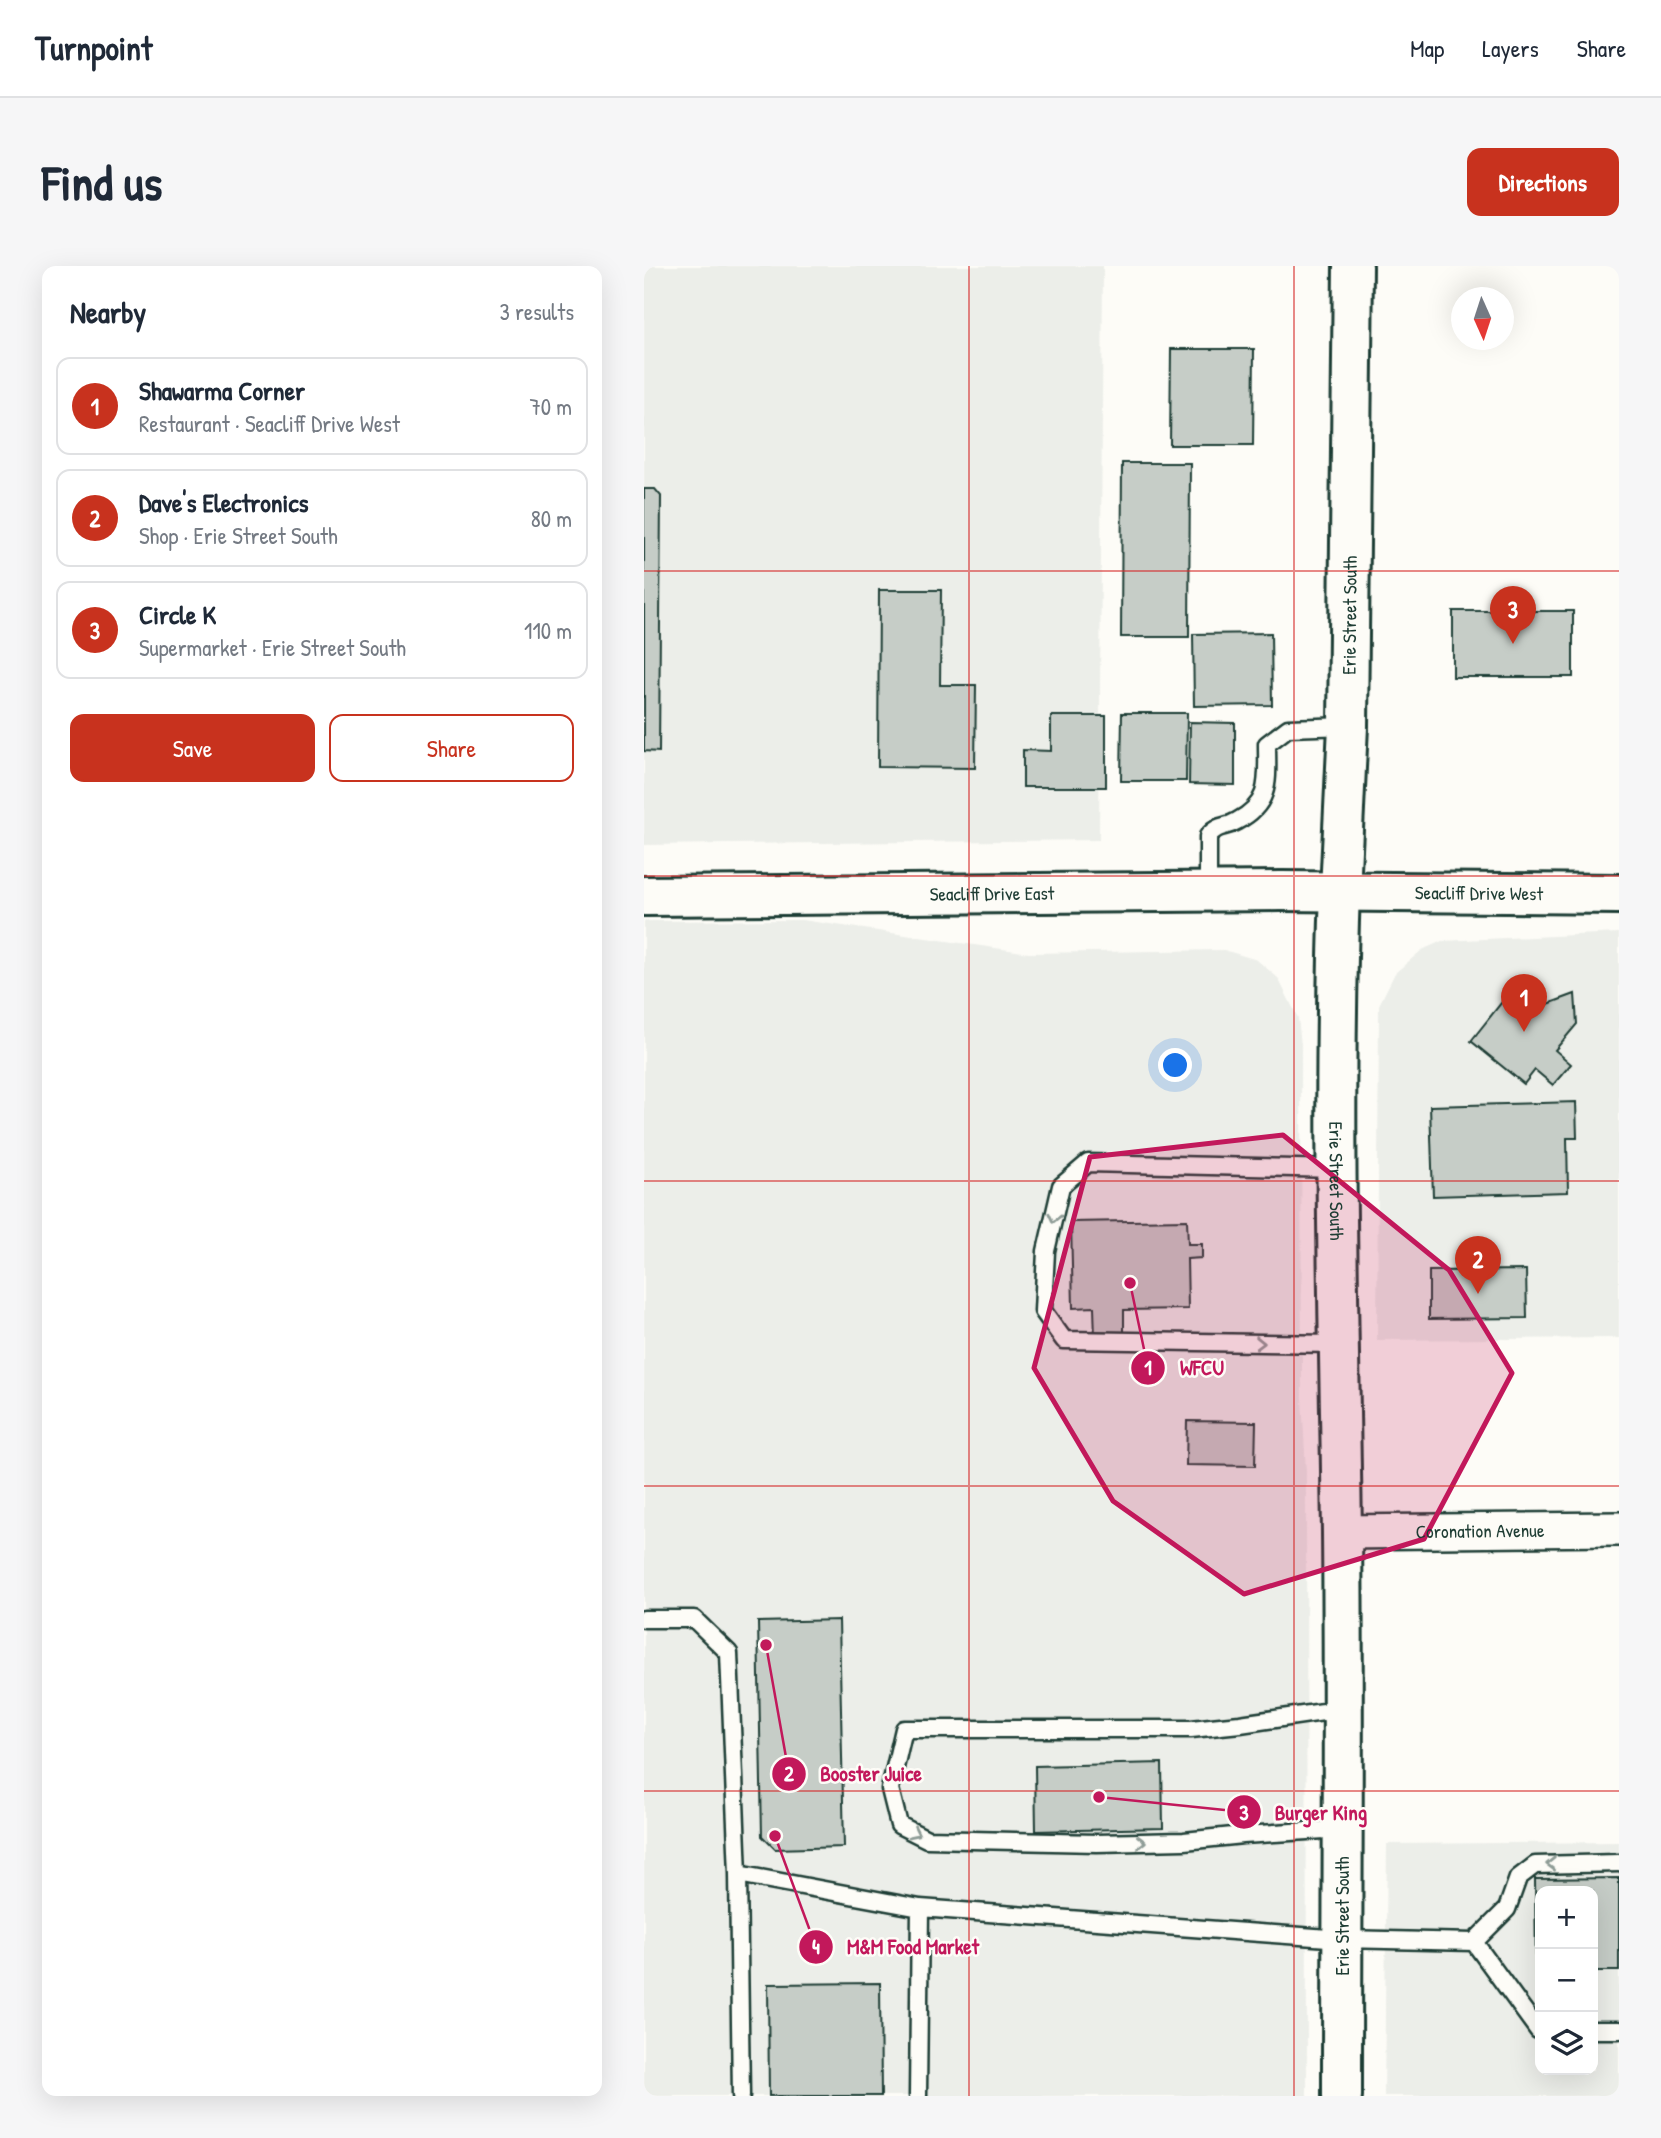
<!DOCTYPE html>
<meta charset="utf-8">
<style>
:root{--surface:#fff;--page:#f6f6f7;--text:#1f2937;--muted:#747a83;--line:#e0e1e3;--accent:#c8321e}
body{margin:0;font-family:"Patrick Hand",sans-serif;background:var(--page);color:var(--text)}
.controls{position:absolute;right:21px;bottom:21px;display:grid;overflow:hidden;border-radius:14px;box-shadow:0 7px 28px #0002}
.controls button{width:63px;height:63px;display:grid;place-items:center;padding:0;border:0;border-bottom:2px solid var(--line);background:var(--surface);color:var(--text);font:35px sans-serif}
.compass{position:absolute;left:807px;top:21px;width:63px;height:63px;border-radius:50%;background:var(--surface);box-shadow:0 7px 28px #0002;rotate:177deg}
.you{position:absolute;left:532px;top:800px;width:24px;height:24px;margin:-18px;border:5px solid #fff;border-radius:50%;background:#1a73e8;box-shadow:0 0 0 10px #1a73e833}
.badge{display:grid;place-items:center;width:46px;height:46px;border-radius:50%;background:var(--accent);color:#fff;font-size:23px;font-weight:700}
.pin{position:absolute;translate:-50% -58px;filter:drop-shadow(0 2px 4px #0008)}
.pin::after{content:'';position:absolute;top:37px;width:24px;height:21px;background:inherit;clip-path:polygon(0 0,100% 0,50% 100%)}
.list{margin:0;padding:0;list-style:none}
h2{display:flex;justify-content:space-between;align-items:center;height:91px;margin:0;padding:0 28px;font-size:30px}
h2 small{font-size:23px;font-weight:400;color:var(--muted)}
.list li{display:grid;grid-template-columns:46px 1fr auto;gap:21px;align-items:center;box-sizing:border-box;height:98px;margin:0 14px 14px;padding:0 14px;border:2px solid var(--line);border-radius:14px}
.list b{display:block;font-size:26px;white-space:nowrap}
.list p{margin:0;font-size:23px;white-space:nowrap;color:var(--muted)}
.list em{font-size:23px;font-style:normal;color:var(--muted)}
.actions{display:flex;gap:14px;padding:21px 28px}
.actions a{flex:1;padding:16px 0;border:2px solid var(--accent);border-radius:14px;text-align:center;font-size:24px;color:var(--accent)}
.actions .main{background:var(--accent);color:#fff}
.icon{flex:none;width:38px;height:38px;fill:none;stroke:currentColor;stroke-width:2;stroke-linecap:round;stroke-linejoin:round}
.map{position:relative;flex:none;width:975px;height:1830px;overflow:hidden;border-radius:14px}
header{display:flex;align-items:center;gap:42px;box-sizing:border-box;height:98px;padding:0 35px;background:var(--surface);border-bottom:2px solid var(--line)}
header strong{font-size:33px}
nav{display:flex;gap:38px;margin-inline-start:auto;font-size:24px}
.intro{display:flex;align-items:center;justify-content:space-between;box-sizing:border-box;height:168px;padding:0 42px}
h1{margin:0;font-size:49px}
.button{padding:18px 32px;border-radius:14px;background:var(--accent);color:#fff;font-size:24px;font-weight:700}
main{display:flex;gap:42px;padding:0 42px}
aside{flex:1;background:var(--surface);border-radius:14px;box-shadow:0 7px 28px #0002}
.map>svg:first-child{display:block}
.built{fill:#eceee9;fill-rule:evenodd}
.building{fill:#c6cdc7;stroke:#1f3d34;stroke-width:2}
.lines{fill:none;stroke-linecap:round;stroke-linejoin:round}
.service-casing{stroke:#1f3d34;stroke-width:21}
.minor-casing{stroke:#1f3d34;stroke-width:38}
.tertiary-casing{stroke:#1f3d34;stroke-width:44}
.secondary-casing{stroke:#1f3d34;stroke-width:44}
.service{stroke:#fdfcf7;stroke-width:16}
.minor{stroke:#fdfcf7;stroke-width:33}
.tertiary{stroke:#fdfcf7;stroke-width:38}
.secondary{stroke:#fdfcf7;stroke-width:38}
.oneway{stroke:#8e9c96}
.marked{fill:#c2185b;fill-opacity:0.2;stroke:#c2185b;stroke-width:5;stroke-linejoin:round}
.grid{fill:none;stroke:#d62828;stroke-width:2;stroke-opacity:0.55}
.labels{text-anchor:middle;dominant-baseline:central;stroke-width:5;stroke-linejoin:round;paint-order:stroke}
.street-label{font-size:19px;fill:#1f3d34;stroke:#fdfcf7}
.leader{fill:none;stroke:#c2185b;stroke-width:2.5}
.callout-dot{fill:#c2185b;stroke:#fdfcf7;stroke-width:2.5}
.mark-label{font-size:21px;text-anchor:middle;font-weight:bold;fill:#fff}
.callout-label{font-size:21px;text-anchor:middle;font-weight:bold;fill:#c2185b;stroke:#fdfcf7;stroke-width:5;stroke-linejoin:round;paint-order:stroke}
</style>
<header>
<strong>Turnpoint</strong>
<nav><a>Map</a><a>Layers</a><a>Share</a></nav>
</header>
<div class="intro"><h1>Find us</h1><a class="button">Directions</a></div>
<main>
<aside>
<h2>Nearby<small>3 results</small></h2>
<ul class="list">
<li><span class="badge">1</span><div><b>Shawarma Corner</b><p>Restaurant · Seacliff Drive West</p></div><em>70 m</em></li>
<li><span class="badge">2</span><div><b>Dave's Electronics</b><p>Shop · Erie Street South</p></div><em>80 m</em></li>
<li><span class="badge">3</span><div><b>Circle K</b><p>Supermarket · Erie Street South</p></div><em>110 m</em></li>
</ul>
<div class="actions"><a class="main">Save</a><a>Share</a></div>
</aside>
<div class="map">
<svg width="975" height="1830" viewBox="0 0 975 1830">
<rect width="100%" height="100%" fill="#fdfcf7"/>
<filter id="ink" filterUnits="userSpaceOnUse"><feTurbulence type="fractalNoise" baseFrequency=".0143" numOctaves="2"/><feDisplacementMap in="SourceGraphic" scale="14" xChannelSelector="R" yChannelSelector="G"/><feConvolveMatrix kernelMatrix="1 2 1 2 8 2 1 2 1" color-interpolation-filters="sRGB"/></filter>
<g filter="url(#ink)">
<path class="built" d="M 0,0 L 459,0 L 455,574 L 0,579 Z
M 158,654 L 385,687 L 580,684 L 613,694 L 634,712 L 654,752 L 657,779 L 658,1131 L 662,1206 L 663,1830 L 0,1830 L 0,655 Z
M 975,667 L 975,1072 L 733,1074 L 735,739 L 751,707 L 778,684 L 798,675 Z
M 975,1576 L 975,1830 L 740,1830 L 743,1578 ZM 896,1625 L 949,1625 L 949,1804 L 896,1804 Z"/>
<path class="building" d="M 527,83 L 610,83 L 609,179 L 526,179 Z
M 478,197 L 546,197 L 545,371 L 477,371 Z
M 0,223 L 11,223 L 17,230 L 15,486 L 0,485 Z
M 235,324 L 297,324 L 296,419 L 332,419 L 331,502 L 234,501 Z
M 809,345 L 929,345 L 929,411 L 809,411 Z
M 627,367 L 628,439 L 550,440 L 549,368 Z
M 478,447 L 543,447 L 542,515 L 477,515 Z
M 407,450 L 462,450 L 462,521 L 379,521 L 379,484 L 407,485 Z
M 546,456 L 591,457 L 591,519 L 545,518 Z
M 869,722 L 893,742 L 931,728 L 933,758 L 911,784 L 927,798 L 909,819 L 891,804 L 880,818 L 827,775 Z
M 932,836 L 933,872 L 923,872 L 924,926 L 789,930 L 786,840 Z
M 543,954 L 544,978 L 558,978 L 558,992 L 543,993 L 544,1043 L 480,1044 L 480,1072 L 451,1072 L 450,1041 L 429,1042 L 427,956 Z
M 882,1004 L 883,1052 L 785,1053 L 785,1005 Z
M 543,1155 L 612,1156 L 611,1200 L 542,1199 Z
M 195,1354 L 200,1581 L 131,1583 L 118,1570 L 114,1356 Z
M 518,1497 L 519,1562 L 392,1565 L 391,1500 Z
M 975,1612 L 975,1705 L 949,1705 L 949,1625 L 896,1625 L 896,1706 L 892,1706 L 891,1613 Z
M 236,1717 L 237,1830 L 125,1830 L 124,1718 Z"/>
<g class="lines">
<g class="service-casing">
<path id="service" d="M 564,625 L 564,570 C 576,557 580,563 593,555 C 628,537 623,513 623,478 L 644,462 L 704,460
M 693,903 L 444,897 L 417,920 L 402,985 L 399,1045 L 420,1074 L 694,1078
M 0,1353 L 50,1353 L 85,1387 L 94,1608 L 97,1830
M 698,1563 L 599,1569 L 540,1575 L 453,1577 L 283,1573 L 255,1559 L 246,1523 L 260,1463 L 547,1463 L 596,1458 L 700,1443
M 94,1608 L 276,1642 L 698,1673 L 830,1676 L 894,1764 L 896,1764
M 830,1676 L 863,1643 L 874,1612 L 891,1599 L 975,1597
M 949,1764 L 975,1764
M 274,1830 L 276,1642"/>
</g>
<g class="minor-casing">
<g id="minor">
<path id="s1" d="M 698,1266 L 975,1263"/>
</g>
</g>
<g class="tertiary-casing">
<g id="tertiary">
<path id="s2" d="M 696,625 L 704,460 L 709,0"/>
</g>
</g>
<g class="secondary-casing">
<g id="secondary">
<path id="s3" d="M 696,625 C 688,839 695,1053 698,1267 C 700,1455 698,1642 698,1830"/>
<path id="s4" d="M 0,630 L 637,625 L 975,628"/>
</g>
</g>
<use href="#service" class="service"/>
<use href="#minor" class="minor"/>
<use href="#tertiary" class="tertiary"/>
<use href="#secondary" class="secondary"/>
</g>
<defs><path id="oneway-chevron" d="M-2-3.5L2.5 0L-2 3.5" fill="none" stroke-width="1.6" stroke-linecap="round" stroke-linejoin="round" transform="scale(1.75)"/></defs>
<g class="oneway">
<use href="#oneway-chevron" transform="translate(410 952) rotate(103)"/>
<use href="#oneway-chevron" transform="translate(616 1077) rotate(1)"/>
<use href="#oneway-chevron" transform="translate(271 1567) rotate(26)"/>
<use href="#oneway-chevron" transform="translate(497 1576) rotate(-1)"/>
<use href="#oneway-chevron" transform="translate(907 1598) rotate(179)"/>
</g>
</g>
<path class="marked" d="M 639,869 L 805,1004 L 868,1107 L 780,1273 L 600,1328 L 469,1235 L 390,1102 L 446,891 Z"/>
<path class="grid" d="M 325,0 L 325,1830M 650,0 L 650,1830M 0,305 L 975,305M 0,610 L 975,610M 0,915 L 975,915M 0,1220 L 975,1220M 0,1525 L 975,1525"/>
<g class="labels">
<g class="street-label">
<text stroke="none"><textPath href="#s2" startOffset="276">Erie Street South</textPath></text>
<text stroke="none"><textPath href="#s4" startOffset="348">Seacliff Drive East</textPath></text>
<text stroke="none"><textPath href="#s4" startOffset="835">Seacliff Drive West</textPath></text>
<text stroke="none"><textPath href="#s3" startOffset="290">Erie Street South</textPath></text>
<text stroke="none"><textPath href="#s1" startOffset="138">Coronation Avenue</textPath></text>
<text transform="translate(698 1650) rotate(-90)">Erie Street South</text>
</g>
</g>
<path class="leader" d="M486 1017L504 1102M122 1379L145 1508M455 1531L600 1546M131 1570L172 1681"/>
<g class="callout-dot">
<circle cx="486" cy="1017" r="7"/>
<circle cx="122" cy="1379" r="7"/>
<circle cx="455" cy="1531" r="7"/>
<circle cx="131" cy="1570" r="7"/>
<circle cx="504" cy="1102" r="18"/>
<circle cx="145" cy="1508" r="18"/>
<circle cx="600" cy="1546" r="18"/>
<circle cx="172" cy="1681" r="18"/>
</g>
<g class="mark-label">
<text x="504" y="1109">1</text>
<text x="145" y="1515">2</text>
<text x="600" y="1554">3</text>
<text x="172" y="1688">4</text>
</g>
<g class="callout-label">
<text x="558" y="1109">WFCU</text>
<text x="227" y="1515">Booster Juice</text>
<text x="677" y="1554">Burger King</text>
<text x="269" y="1688">M&amp;M Food Market</text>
</g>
</svg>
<div class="controls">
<button>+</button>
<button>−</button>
<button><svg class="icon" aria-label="layers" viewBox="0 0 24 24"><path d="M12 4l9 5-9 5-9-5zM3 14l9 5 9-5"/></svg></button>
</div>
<svg class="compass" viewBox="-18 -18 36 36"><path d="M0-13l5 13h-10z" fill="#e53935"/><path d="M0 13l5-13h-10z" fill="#747a83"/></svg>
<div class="you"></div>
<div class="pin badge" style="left:880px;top:766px">1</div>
<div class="pin badge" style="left:834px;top:1028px">2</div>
<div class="pin badge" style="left:869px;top:378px">3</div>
</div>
</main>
